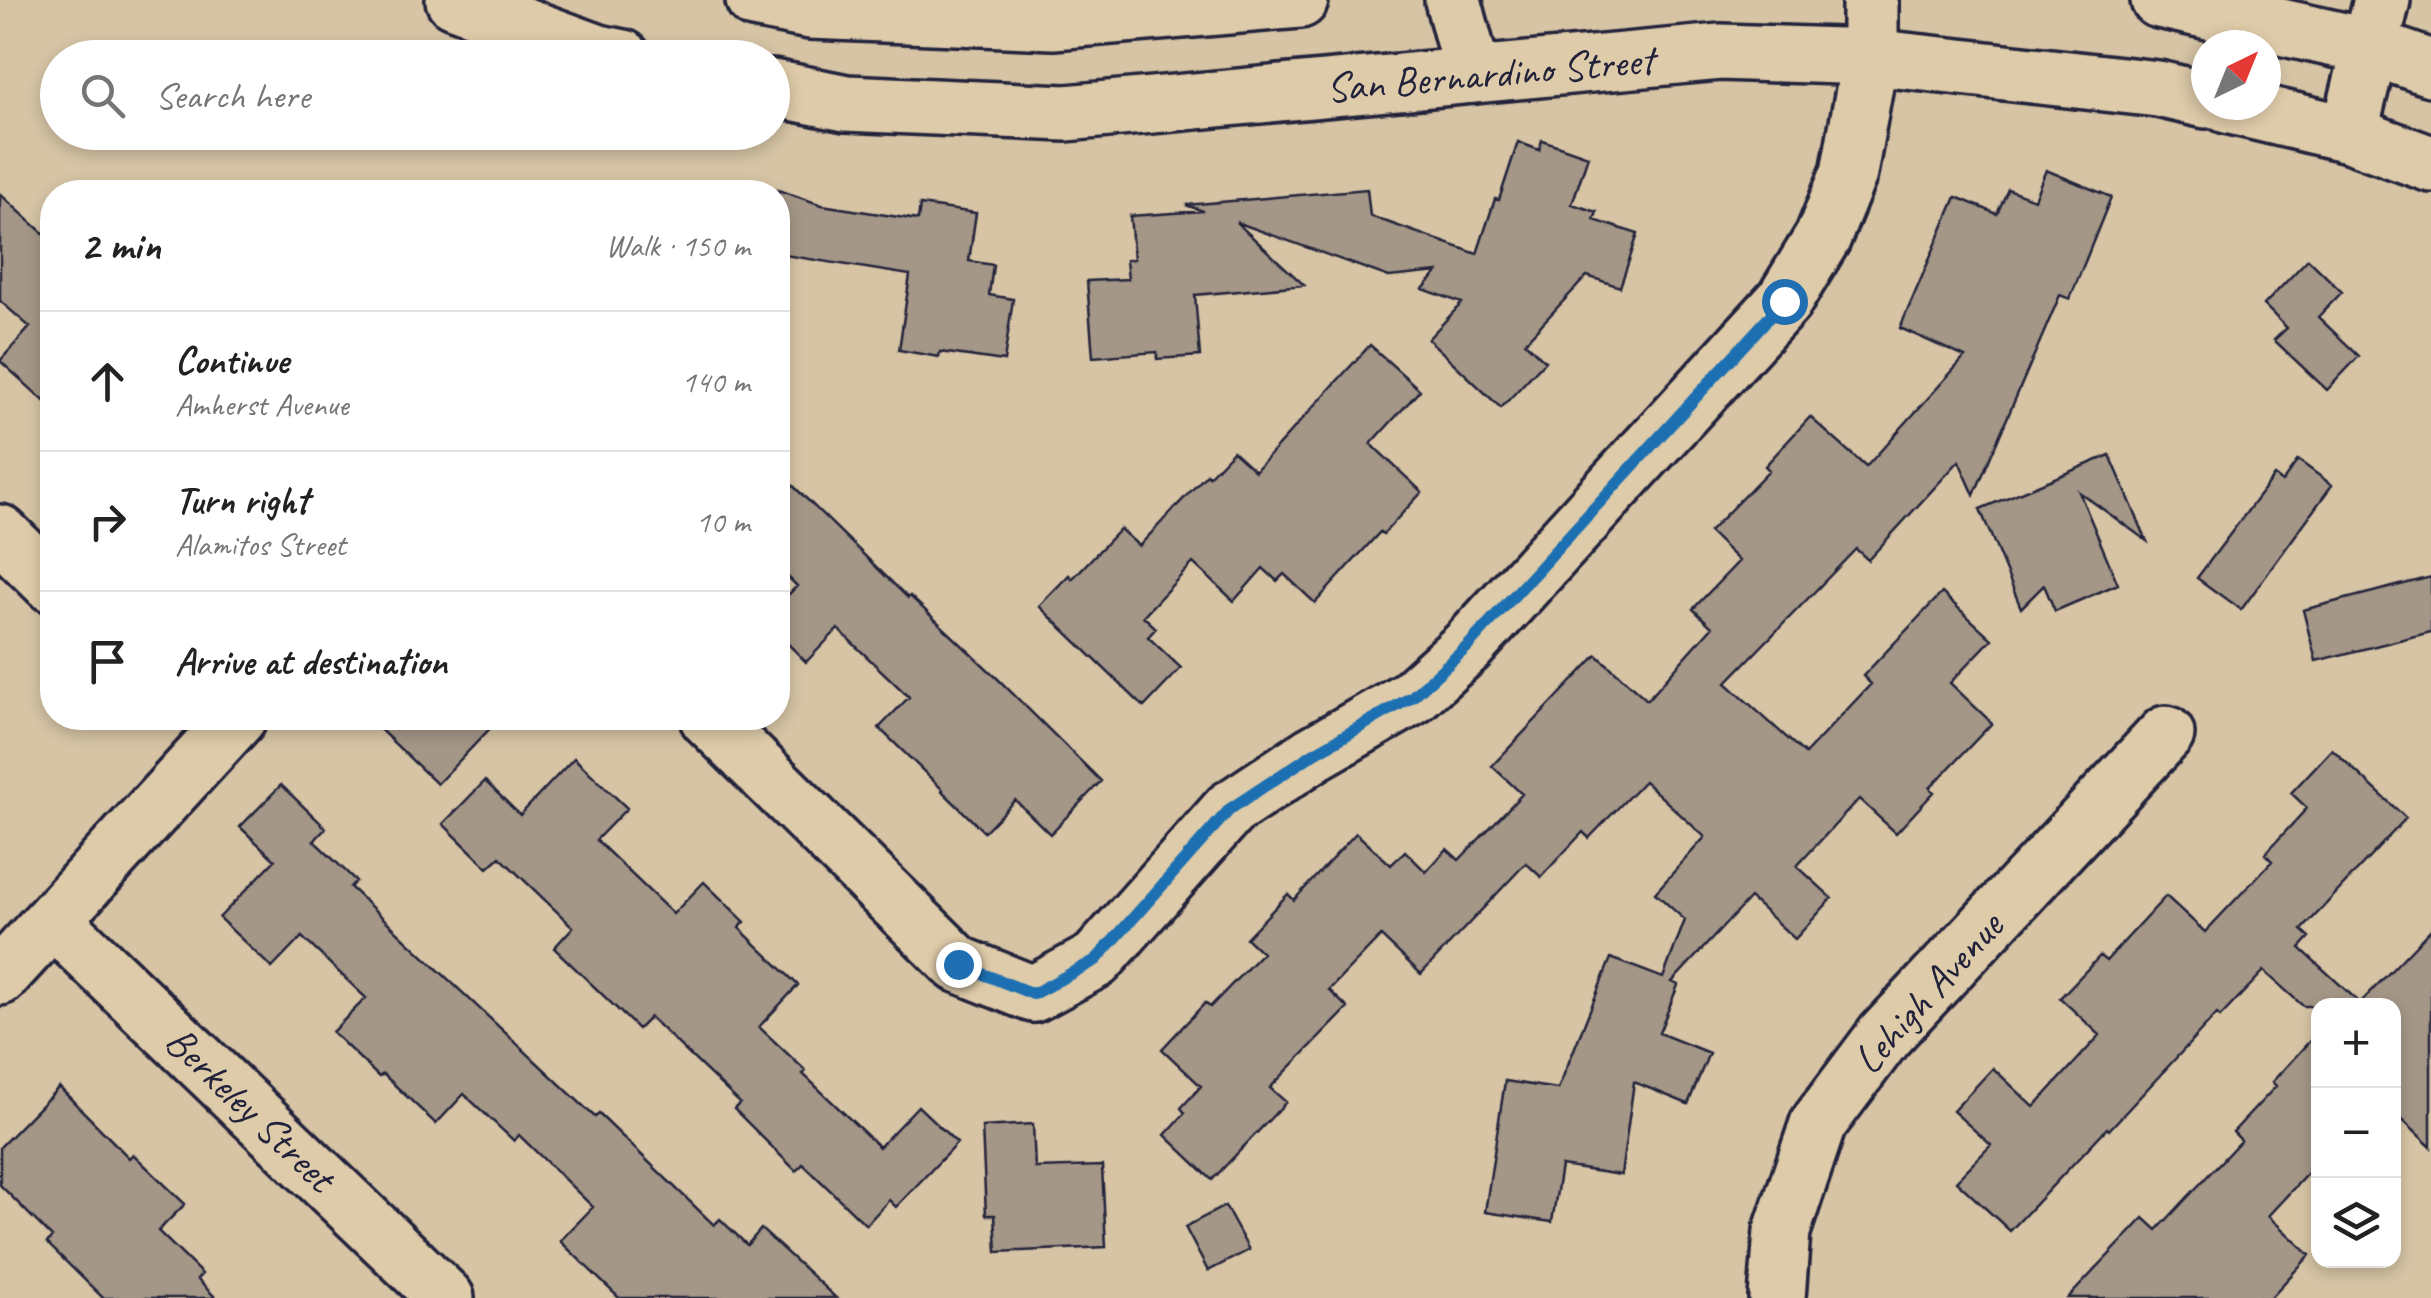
<!DOCTYPE html>
<meta charset="utf-8">
<style>
:root{--surface:#fff;--page:#f2f2f2;--text:#222;--muted:#767676;--line:#e0e0e0}
body{margin:0;font-family:Caveat,sans-serif;background:var(--page);color:var(--text)}
.controls{position:absolute;right:30px;bottom:30px;display:grid;overflow:hidden;border-radius:20px;box-shadow:0 5px 15px #0003}
.controls button{width:90px;height:90px;display:grid;place-items:center;padding:0;border:0;border-bottom:2px solid var(--line);background:var(--surface);color:var(--text);font:50px sans-serif}
.compass{position:absolute;left:2191px;top:30px;width:90px;height:90px;border-radius:50%;background:var(--surface);box-shadow:0 5px 15px #0003;rotate:43deg}
.stop{position:absolute;width:30px;height:30px;margin:-22px;border:8px solid #1f6fb2;border-radius:50%;background:#fff}
.stop.end{background:#1f6fb2;border-color:#fff;box-shadow:0 2px 10px #0008}
.list{margin:0;padding:0;list-style:none}
h2{display:flex;justify-content:space-between;align-items:center;height:130px;margin:0;padding:0 40px;font-size:42px}
h2 small{font-size:32px;font-weight:400;color:var(--muted)}
.list li{display:grid;grid-template-columns:65px 1fr auto;gap:30px;align-items:center;box-sizing:border-box;height:140px;padding:0 40px;border-top:2px solid var(--line)}
.list b{display:block;font-size:38px;white-space:nowrap}
.list p{margin:0;font-size:32px;white-space:nowrap;color:var(--muted)}
.list em{font-size:32px;font-style:normal;color:var(--muted)}
.icon{flex:none;width:55px;height:55px;fill:none;stroke:currentColor;stroke-width:2;stroke-linecap:round;stroke-linejoin:round}
.map{position:relative;flex:none;width:2431px;height:1298px;overflow:hidden}
.search{position:absolute;background:var(--surface);box-shadow:0 5px 15px #0003;left:40px;top:40px;width:750px;height:110px;display:flex;align-items:center;gap:25px;box-sizing:border-box;padding:0 35px;border-radius:55px;color:var(--muted);font-size:38px}
.panel{position:absolute;background:var(--surface);box-shadow:0 5px 15px #0003;left:40px;top:180px;width:750px;height:550px;border-radius:40px}
.map>svg:first-child{display:block}
.building{fill:#a49787;stroke:#22223b;stroke-width:2.5}
.lines{fill:none;stroke-linecap:round;stroke-linejoin:round}
.minor-casing{stroke:#22223b;stroke-width:62}
.major-casing{stroke:#22223b;stroke-width:62}
.minor{stroke:#decba9;stroke-width:55}
.major{stroke:#decba9;stroke-width:55}
.route{stroke:#1f6fb2;stroke-width:12}
.labels{text-anchor:middle;dominant-baseline:central;stroke-width:8;stroke-linejoin:round;paint-order:stroke}
.street-label{font-size:42px;fill:#22223b;stroke:#decba9}
</style>
<div class="map">
<svg width="2431" height="1298" viewBox="0 0 2431 1298">
<rect width="100%" height="100%" fill="#d6c4a5"/>
<filter id="ink" filterUnits="userSpaceOnUse"><feTurbulence type="fractalNoise" baseFrequency=".01" numOctaves="2"/><feDisplacementMap in="SourceGraphic" scale="20" xChannelSelector="R" yChannelSelector="G"/><feConvolveMatrix kernelMatrix="1 2 1 2 8 2 1 2 1" color-interpolation-filters="sRGB"/></filter>
<g filter="url(#ink)">
<path class="building" d="M 1542,140 L 1588,156 L 1572,204 L 1597,212 L 1594,220 L 1638,234 L 1620,287 L 1587,276 L 1525,342 L 1545,361 L 1501,408 L 1428,339 L 1462,303 L 1423,289 L 1438,272 L 1389,277 L 1236,222 L 1304,285 L 1195,295 L 1200,356 L 1157,359 L 1157,352 L 1093,357 L 1087,281 L 1128,279 L 1126,260 L 1134,259 L 1130,216 L 1203,211 L 1186,205 L 1367,189 L 1370,216 L 1477,254 L 1495,199 L 1499,200 L 1518,142 L 1539,150 Z
M 2046,170 L 2111,197 L 2070,299 L 2060,295 L 1974,495 L 1959,461 L 1868,560 L 1856,549 L 1726,683 L 1805,754 L 1871,684 L 1863,676 L 1942,593 L 1992,639 L 1950,683 L 1992,723 L 1930,788 L 1934,792 L 1896,833 L 1859,799 L 1797,866 L 1832,898 L 1795,939 L 1750,898 L 1672,982 L 1678,985 L 1659,1033 L 1709,1053 L 1688,1104 L 1634,1082 L 1621,1175 L 1561,1166 L 1552,1222 L 1485,1212 L 1505,1081 L 1558,1089 L 1611,958 L 1663,978 L 1685,920 L 1655,893 L 1705,837 L 1644,781 L 1589,838 L 1583,832 L 1541,877 L 1526,863 L 1421,974 L 1381,936 L 1329,990 L 1348,1008 L 1270,1088 L 1286,1102 L 1212,1180 L 1165,1135 L 1185,1113 L 1181,1108 L 1201,1086 L 1162,1049 L 1205,1003 L 1210,1007 L 1262,953 L 1246,938 L 1288,894 L 1294,900 L 1356,833 L 1391,865 L 1405,851 L 1426,872 L 1447,849 L 1459,860 L 1522,794 L 1492,766 L 1597,655 L 1647,700 L 1712,627 L 1693,609 L 1739,561 L 1709,532 L 1769,470 L 1765,466 L 1810,417 L 1866,467 L 1965,357 L 1900,328 L 1956,197 L 1997,214 L 2008,189 L 2034,199 Z
M 778,190 L 822,205 L 918,220 L 920,205 L 976,213 L 969,261 L 993,265 L 989,295 L 1013,299 L 1004,361 L 940,352 L 939,357 L 899,350 L 910,275 L 778,254 Z
M 0,194 L 52,241 L 52,408 L 0,361 L 30,327 L 0,301 Z
M 2308,259 L 2342,292 L 2318,317 L 2359,356 L 2327,390 L 2274,340 L 2287,328 L 2264,305 Z
M 1370,345 L 1420,390 L 1371,444 L 1422,492 L 1383,534 L 1380,532 L 1315,603 L 1284,574 L 1277,581 L 1263,568 L 1234,601 L 1193,563 L 1143,616 L 1156,628 L 1148,637 L 1181,668 L 1144,707 L 1039,606 L 1069,575 L 1072,579 L 1120,529 L 1139,546 L 1207,474 L 1209,476 L 1233,451 L 1255,471 Z
M 2110,455 L 2147,541 L 2079,492 L 2118,584 L 2055,611 L 2044,585 L 2021,608 L 1980,509 Z
M 2298,460 L 2332,485 L 2241,610 L 2197,578 L 2274,476 L 2282,482 Z
M 778,471 L 908,598 L 910,596 L 998,679 L 1101,781 L 1050,834 L 1015,800 L 984,832 L 942,791 L 943,790 L 879,728 L 909,697 L 838,629 L 806,662 L 778,634 L 778,605 L 797,586 L 778,567 Z
M 2431,577 L 2431,632 L 2316,661 L 2303,610 Z
M 368,718 L 500,718 L 437,784 Z
M 2332,749 L 2406,818 L 2302,930 L 2310,937 L 2300,948 L 2360,1003 L 2431,929 L 2431,1147 L 2394,1112 L 2394,1006 L 2303,1006 L 2264,971 L 2220,1017 L 2217,1014 L 2109,1130 L 2107,1128 L 2010,1231 L 1956,1181 L 1991,1145 L 1953,1111 L 1993,1068 L 2034,1107 L 2100,1035 L 2060,998 L 2100,956 L 2106,961 L 2166,896 L 2205,932 L 2272,861 L 2265,854 L 2307,808 L 2291,793 Z
M 574,758 L 627,808 L 596,840 L 673,914 L 704,882 L 745,922 L 739,928 L 798,985 L 759,1027 L 806,1071 L 803,1074 L 879,1147 L 918,1106 L 957,1143 L 896,1207 L 889,1200 L 866,1225 L 803,1164 L 796,1171 L 734,1109 L 740,1103 L 650,1017 L 638,1029 L 554,948 L 573,927 L 500,857 L 488,868 L 443,824 L 485,781 L 520,815 Z
M 281,785 L 326,828 L 314,841 L 356,881 L 350,887 L 595,1117 L 599,1114 L 714,1225 L 720,1219 L 747,1245 L 761,1229 L 836,1298 L 619,1298 L 560,1241 L 593,1207 L 519,1135 L 514,1141 L 464,1094 L 436,1124 L 383,1074 L 379,1077 L 332,1032 L 366,998 L 302,937 L 272,968 L 219,918 L 275,860 L 240,827 Z
M 2318,1032 L 2318,1162 L 2268,1216 L 2310,1255 L 2270,1298 L 2068,1298 L 2144,1218 L 2157,1230 L 2241,1140 L 2233,1132 L 2276,1086 L 2272,1082 Z
M 59,1087 L 129,1158 L 133,1154 L 185,1204 L 158,1231 L 202,1274 L 197,1279 L 216,1298 L 103,1298 L 47,1243 L 52,1237 L 0,1185 L 0,1147 Z
M 1033,1124 L 1035,1168 L 1102,1166 L 1106,1247 L 997,1252 L 995,1215 L 986,1215 L 982,1127 Z
M 1225,1206 L 1249,1250 L 1208,1271 L 1185,1227 Z"/>
<g class="lines">
<g class="minor-casing">
<path id="minor" d="M 1453,0 L 1473,75
M 2349,134 L 2382,0
M 0,533 L 52,584
M 708,718 L 958,964 L 1033,994 L 1096,960 L 1230,809 L 1313,754 L 1412,697 L 1467,647 L 1784,301 L 1823,237 L 1849,173 L 1870,57 L 1870,0
M 54,921 L 446,1298
M 0,977 L 238,718
M 1777,1298 L 1782,1231 L 1818,1124 L 1884,1036 L 2166,734"/>
</g>
<g class="major-casing">
<path id="major" d="M 454,0 L 599,53 L 623,58
M 754,0 L 810,11 L 1053,21 L 1300,0
M 2159,0 L 2371,47 L 2431,68
M 772,88 L 846,103 L 1066,113 L 1720,52 L 1870,57 L 2158,89 L 2206,100
M 2227,105 L 2349,134 L 2431,164"/>
</g>
<use href="#minor" class="minor"/>
<use href="#major" class="major"/>
</g>
</g>
<g class="lines" filter="url(#ink)">
<path class="route" d="M 958,964 L 1033,994 L 1096,960 L 1230,809 L 1313,754 L 1412,697 L 1467,647 L 1784,301"/>
</g>
<g class="labels">
<g class="street-label">
<text transform="translate(1490 74) rotate(-5)">San Bernardino Street</text>
<text transform="translate(1928 993) rotate(-48)">Lehigh Avenue</text>
<text transform="translate(250 1109) rotate(44)">Berkeley Street</text>
</g>
</g>
</svg>
<div class="controls">
<button>+</button>
<button>−</button>
<button><svg class="icon" aria-label="layers" viewBox="0 0 24 24"><path d="M12 4l9 5-9 5-9-5zM3 14l9 5 9-5"/></svg></button>
</div>
<svg class="compass" viewBox="-18 -18 36 36"><path d="M0-13l5 13h-10z" fill="#e53935"/><path d="M0 13l5-13h-10z" fill="#767676"/></svg>
<div class="stop" style="left:1784px;top:301px"></div>
<div class="stop end" style="left:958px;top:964px"></div>
<div class="search"><svg class="icon" aria-label="search" viewBox="0 0 24 24"><circle cx="10" cy="10" r="6"/><path d="M15 15l6 6"/></svg>Search here</div>
<section class="panel">
<h2>2 min<small>Walk · 150 m</small></h2>
<ul class="list">
<li><svg class="icon" aria-label="ahead" viewBox="0 0 24 24"><path d="M12 20V5M6 11l6-6 6 6"/></svg><div><b>Continue</b><p>Amherst Avenue</p></div><em>140 m</em></li>
<li><svg class="icon" aria-label="right" viewBox="0 0 24 24"><path d="M7 20v-9h11M14 6l5 5-5 5"/></svg><div><b>Turn right</b><p>Alamitos Street</p></div><em>10 m</em></li>
<li><svg class="icon" aria-label="arrive" viewBox="0 0 24 24"><path d="M6 21V4h12l-3 4 3 4H6"/></svg><div><b>Arrive at destination</b></div></li>
</ul>
</section>
</div>
